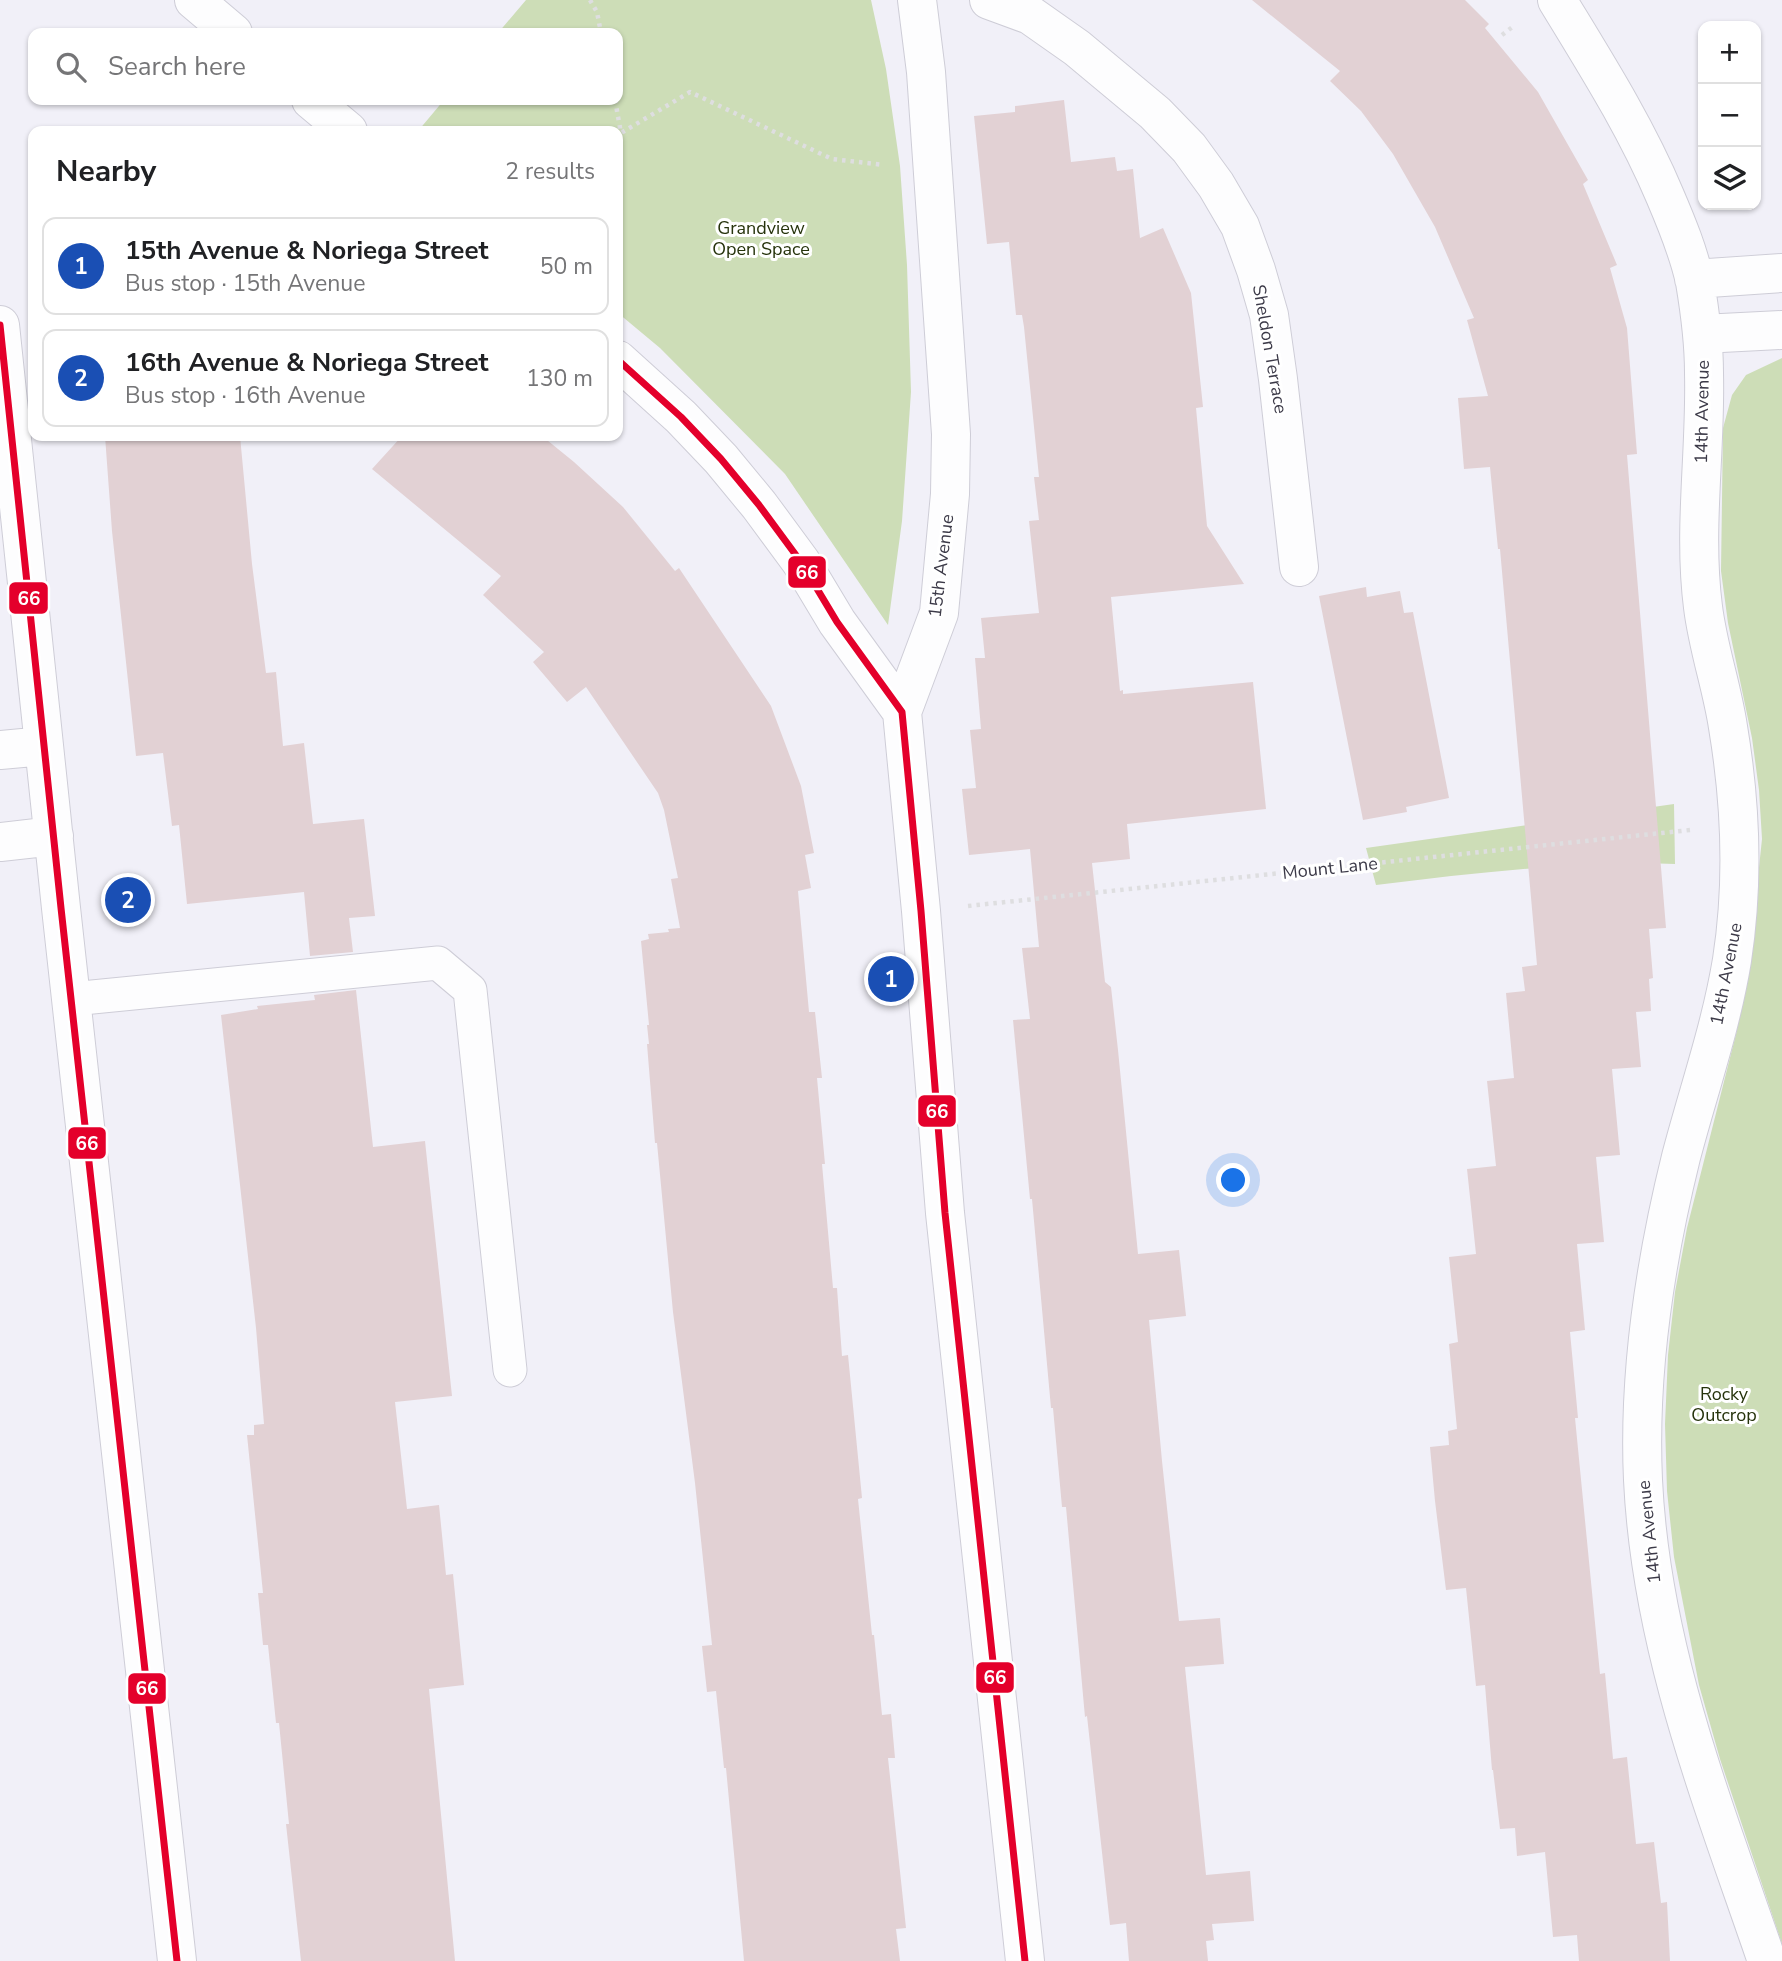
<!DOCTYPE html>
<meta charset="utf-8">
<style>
:root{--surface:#fff;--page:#f6f6f6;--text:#202124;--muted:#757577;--line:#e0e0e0;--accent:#7b7a86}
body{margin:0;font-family:"Nunito Sans",sans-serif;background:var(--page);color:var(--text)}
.controls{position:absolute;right:21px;top:21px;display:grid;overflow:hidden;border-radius:14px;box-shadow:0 2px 5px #0004}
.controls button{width:63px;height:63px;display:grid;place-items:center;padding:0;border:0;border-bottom:2px solid var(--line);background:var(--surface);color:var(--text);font:35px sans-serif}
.you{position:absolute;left:1234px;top:1181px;width:24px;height:24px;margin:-18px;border:5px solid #fff;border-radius:50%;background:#1a73e8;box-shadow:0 0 0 10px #1a73e833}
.badge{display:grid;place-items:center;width:46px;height:46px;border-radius:50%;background:var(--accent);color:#fff;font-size:23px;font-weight:700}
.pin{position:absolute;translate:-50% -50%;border:4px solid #fff;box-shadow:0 2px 7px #0006}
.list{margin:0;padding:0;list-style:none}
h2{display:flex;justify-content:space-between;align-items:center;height:91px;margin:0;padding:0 28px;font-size:30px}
h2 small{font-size:23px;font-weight:400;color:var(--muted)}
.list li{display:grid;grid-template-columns:46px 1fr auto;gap:21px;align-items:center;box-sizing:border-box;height:98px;margin:0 14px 14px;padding:0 14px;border:2px solid var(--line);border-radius:14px}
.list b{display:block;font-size:26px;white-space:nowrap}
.list p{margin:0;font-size:23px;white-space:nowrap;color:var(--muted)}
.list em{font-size:23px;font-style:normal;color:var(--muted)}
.icon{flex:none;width:38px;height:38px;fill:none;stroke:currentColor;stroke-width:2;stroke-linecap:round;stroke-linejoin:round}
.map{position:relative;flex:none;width:1782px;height:1961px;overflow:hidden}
.search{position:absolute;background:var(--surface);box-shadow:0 2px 5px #0004;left:28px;top:28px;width:595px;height:77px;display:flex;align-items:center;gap:18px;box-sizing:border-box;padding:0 24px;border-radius:14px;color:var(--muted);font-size:26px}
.panel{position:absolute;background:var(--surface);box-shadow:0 2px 5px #0004;left:28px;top:126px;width:595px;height:315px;border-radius:14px}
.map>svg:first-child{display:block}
.green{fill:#cdddb7}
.building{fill:#e2d1d4}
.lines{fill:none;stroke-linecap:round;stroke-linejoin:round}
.service-casing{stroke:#cecdd7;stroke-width:35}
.minor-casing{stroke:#cecdd7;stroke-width:40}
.path{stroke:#dedee0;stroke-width:4.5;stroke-dasharray:3.5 5;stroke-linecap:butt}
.service{stroke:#fdfdfe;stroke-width:33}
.minor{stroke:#fdfdfe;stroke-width:38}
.bus-1-casing{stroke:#fff;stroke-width:12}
.bus-1{stroke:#e4002b;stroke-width:7}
.labels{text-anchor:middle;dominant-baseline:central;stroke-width:6;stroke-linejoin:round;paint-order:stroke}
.park-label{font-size:18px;fill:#26330c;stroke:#fff}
.street-label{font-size:18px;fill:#3c3a48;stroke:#fff}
.line-badge{stroke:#fff;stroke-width:2.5}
.badge-label{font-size:19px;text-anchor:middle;font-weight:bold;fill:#fff}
</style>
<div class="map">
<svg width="1782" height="1961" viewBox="0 0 1782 1961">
<rect width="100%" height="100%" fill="#f1f0f8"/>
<path class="green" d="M 526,0 L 871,0 L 886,69 L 900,166 L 907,265 L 911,392 L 902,521 L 888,625 L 785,474 L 660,348 L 618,313 L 618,131 L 418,131 L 444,100 L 618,100 L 618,33 L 498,33 Z
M 1782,358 L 1782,1944 L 1720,1759 L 1699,1685 L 1674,1557 L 1667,1491 L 1665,1424 L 1668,1355 L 1675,1292 L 1687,1228 L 1736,1034 L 1747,981 L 1762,839 L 1759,790 L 1752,738 L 1728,623 L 1721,571 L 1723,428 L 1732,395 L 1746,375 Z
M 1674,804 L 1675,864 C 1575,861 1476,873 1376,885 L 1366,848 Z"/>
<path class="building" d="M 1252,0 L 1465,0 L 1489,24 L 1485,28 L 1538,92 L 1588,180 L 1583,184 L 1617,265 L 1610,268 L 1627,328 L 1637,454 L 1627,455 L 1666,928 L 1649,929 L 1653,978 L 1649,979 L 1651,1011 L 1636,1012 L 1641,1067 L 1612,1069 L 1620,1155 L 1596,1157 L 1604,1242 L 1577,1244 L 1585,1330 L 1570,1332 L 1578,1418 L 1575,1418 L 1600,1674 L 1605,1673 L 1613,1759 L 1627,1757 L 1636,1844 L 1654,1842 L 1661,1903 L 1667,1902 L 1670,1961 L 1579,1961 L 1577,1935 L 1553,1937 L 1545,1852 L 1517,1856 L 1515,1828 L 1500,1829 L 1493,1770 L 1492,1770 L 1485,1685 L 1476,1686 L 1466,1588 L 1446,1590 L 1435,1501 L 1430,1447 L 1449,1445 L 1448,1431 L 1457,1429 L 1449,1344 L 1458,1342 L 1449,1257 L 1476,1254 L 1467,1169 L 1496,1166 L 1487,1081 L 1514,1078 L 1506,993 L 1525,991 L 1522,967 L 1537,965 L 1500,549 L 1498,549 L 1490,467 L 1464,469 L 1458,398 L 1488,396 L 1467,320 L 1474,318 L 1435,227 L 1393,154 L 1361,111 L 1330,81 L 1340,71 Z
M 1064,100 L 1071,162 L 1115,157 L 1117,171 L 1133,169 L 1140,238 L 1163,228 L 1191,293 L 1203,407 L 1196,408 L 1207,526 L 1244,584 L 1111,597 L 1120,691 L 1123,690 L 1123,694 L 1253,682 L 1266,809 L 1127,824 L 1130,859 L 1092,863 L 1105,982 L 1111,987 L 1118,1050 L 1138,1254 L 1179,1250 L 1186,1316 L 1149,1320 L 1162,1461 L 1179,1621 L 1220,1618 L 1224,1664 L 1185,1667 L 1206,1875 L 1250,1871 L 1254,1921 L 1212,1924 L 1214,1940 L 1206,1941 L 1208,1961 L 1129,1961 L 1126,1923 L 1110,1925 L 1087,1716 L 1085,1717 L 1066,1507 L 1062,1507 L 1053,1408 L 1051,1408 L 1032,1199 L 1030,1199 L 1013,1020 L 1030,1019 L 1022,948 L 1039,947 L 1030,849 L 969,855 L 962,789 L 976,788 L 970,730 L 981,729 L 975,658 L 985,658 L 981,618 L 1039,613 L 1029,521 L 1039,520 L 1034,477 L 1039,477 L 1024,327 L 1022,315 L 1016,315 L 1009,242 L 987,244 L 974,116 L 1015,112 L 1015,106 Z
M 105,436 L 240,436 L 252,564 L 266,673 L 276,672 L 283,746 L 304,743 L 313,824 L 364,819 L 375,916 L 349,918 L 353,952 L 310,956 L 304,892 L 187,904 L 179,825 L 172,826 L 163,753 L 136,756 L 112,531 Z
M 402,436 L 542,436 L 574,462 L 623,507 L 675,571 L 679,568 L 771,706 L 801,786 L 814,853 L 805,855 L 811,888 L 798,891 L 809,1012 L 815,1012 L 822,1078 L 817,1078 L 825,1164 L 822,1164 L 833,1288 L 837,1288 L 842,1356 L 848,1355 L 862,1498 L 858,1499 L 872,1635 L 874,1635 L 882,1715 L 891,1714 L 895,1758 L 888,1758 L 906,1928 L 896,1929 L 900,1961 L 744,1961 L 726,1768 L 724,1768 L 716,1691 L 707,1692 L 702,1646 L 712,1645 L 695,1483 L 673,1312 L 657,1143 L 655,1143 L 647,1044 L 649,1044 L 647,1025 L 649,1025 L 641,941 L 649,939 L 648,934 L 669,932 L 668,929 L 680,928 L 671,879 L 678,878 L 664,810 L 658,793 L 586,687 L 567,702 L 533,662 L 544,652 L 483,595 L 501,576 L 372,469 Z
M 1366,587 L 1367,597 L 1400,591 L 1404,613 L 1413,612 L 1449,798 L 1406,807 L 1407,812 L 1363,820 L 1319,596 Z
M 356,990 L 373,1147 L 425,1141 L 452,1396 L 395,1402 L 407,1509 L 439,1505 L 446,1575 L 453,1574 L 464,1685 L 429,1689 L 455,1961 L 301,1961 L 286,1824 L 289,1824 L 279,1723 L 276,1723 L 268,1645 L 263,1645 L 258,1593 L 263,1593 L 247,1435 L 254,1435 L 254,1425 L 264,1424 L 256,1328 L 221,1015 L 258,1009 L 257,1006 L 315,1000 L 314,995 Z"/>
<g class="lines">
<g class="service-casing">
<path id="service" d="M 72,999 L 438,963 L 470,990 L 510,1370"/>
</g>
<g class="minor-casing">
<path id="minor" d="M 194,0 L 233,33
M 917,0 L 926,72 L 951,434 L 950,494 L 939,613 L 902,712 L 921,911 L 945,1213 L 1025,1961
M 989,0 L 1030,15 L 1077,48 L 1155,113 L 1189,148 L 1216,185 L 1240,226 L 1256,270 L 1269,315 L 1278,379 L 1299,567
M 1557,0 C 1596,64 1636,127 1665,196 C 1677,224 1689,253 1695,282 C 1700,312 1704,343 1704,373 C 1706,452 1693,529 1703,607 C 1708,648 1722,687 1728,727 C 1741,805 1744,882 1732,960 C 1721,1027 1698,1092 1681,1157 C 1655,1262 1638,1371 1643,1480 C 1651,1649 1713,1803 1767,1961
M 311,100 L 348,131
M 1694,279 L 1782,273
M 0,325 L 61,908 L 177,1961
M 1702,334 L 1782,330
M 618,360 L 681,417 L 721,459 L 759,505 L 801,562 L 837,622 L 902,712
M 0,750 L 44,746
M 0,842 L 54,836"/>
</g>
<path class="path" d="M 590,0 L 597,12 L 601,33
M 1502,35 L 1515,25
M 615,100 L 621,133
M 618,140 L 621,133 L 690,92 L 832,159 L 884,165
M 968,906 L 1690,830"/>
<use href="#service" class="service"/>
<use href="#minor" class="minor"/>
<g class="bus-1-casing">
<path id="bus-1" d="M 0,325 L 61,908 L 177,1961
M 618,360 L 681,417 L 721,459 L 759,505 L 801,562 L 837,622 L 902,712 L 921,911 L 945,1213 L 1025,1961"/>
</g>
<use href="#bus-1" class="bus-1"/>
</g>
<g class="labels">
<g class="park-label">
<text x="761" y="228">Grandview<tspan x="761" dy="21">Open Space</tspan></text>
<text x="1724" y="1394">Rocky<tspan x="1724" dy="21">Outcrop</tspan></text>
</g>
<g class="street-label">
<text transform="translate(1270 349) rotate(80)">Sheldon Terrace</text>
<text transform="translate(1702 412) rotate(-89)">14th Avenue</text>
<text transform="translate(941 566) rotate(-83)">15th Avenue</text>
<text transform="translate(1330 868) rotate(-6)">Mount Lane</text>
<text transform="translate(1726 974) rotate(-79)">14th Avenue</text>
<text transform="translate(1649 1532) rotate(-96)">14th Avenue</text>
</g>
</g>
<g class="line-badge">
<rect x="787" y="555" width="40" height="34" rx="7" fill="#e4002b"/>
<rect x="8" y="581" width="41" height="34" rx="7" fill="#e4002b"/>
<rect x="917" y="1094" width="40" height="34" rx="7" fill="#e4002b"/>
<rect x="67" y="1126" width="40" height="34" rx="7" fill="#e4002b"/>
<rect x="975" y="1661" width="40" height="33" rx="7" fill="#e4002b"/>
<rect x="127" y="1672" width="40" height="33" rx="7" fill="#e4002b"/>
</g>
<g class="badge-label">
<text x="807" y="579">66</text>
<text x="29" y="605">66</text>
<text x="937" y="1118">66</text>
<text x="87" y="1150">66</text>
<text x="995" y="1684">66</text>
<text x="147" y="1695">66</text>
</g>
</svg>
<div class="controls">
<button>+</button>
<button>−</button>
<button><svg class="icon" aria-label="layers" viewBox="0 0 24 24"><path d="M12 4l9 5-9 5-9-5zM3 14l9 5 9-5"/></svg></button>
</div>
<div class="you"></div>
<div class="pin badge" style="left:891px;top:979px;background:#1a4fb4">1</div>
<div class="pin badge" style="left:128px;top:900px;background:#1a4fb4">2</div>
<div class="search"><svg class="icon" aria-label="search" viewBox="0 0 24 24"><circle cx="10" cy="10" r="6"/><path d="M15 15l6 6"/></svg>Search here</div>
<section class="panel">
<h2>Nearby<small>2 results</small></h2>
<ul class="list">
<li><span class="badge" style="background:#1a4fb4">1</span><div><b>15th Avenue &amp; Noriega Street</b><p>Bus stop · 15th Avenue</p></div><em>50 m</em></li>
<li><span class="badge" style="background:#1a4fb4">2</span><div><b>16th Avenue &amp; Noriega Street</b><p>Bus stop · 16th Avenue</p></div><em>130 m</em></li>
</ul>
</section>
</div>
